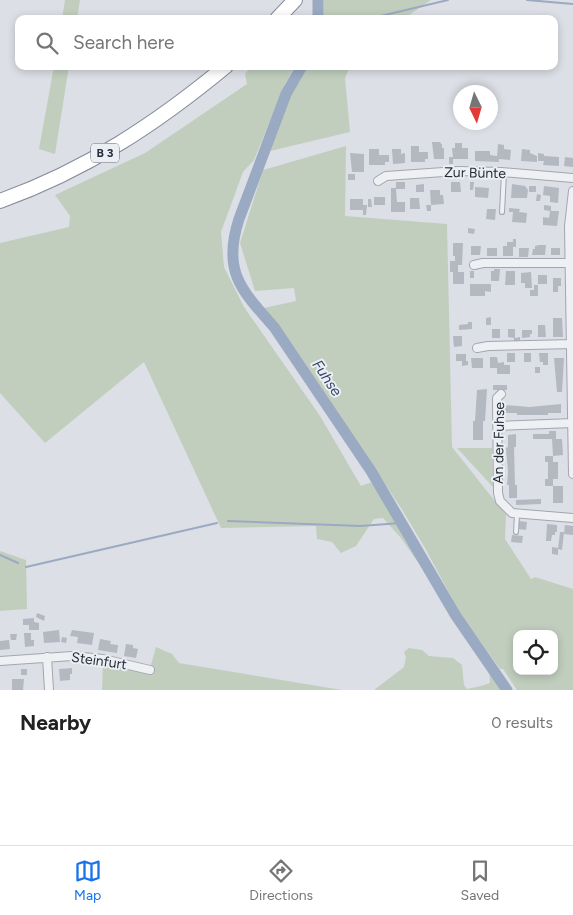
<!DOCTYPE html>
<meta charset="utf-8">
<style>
:root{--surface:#fff;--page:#f2f2f2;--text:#222;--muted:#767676;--line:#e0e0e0;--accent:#1a73e8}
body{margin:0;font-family:Figtree,sans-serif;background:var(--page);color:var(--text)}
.controls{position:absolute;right:15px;bottom:15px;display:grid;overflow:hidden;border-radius:10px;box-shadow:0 2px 8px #0003}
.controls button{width:45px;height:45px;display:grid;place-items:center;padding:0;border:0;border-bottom:1px solid var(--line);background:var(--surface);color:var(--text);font:25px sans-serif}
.compass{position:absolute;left:453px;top:85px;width:45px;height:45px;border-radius:50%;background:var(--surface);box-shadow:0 2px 8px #0003;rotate:175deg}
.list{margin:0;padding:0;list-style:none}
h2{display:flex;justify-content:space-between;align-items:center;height:65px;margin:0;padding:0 20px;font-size:21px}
h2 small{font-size:16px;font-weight:400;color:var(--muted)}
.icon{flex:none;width:28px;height:28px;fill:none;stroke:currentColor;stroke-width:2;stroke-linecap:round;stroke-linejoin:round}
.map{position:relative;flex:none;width:573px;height:690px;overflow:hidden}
.search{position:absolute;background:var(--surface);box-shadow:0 2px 8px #0003;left:15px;right:15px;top:15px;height:55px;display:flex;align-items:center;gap:12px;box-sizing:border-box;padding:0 18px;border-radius:10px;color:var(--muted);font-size:19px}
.sheet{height:155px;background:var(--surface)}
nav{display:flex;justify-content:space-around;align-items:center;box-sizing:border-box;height:70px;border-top:1px solid var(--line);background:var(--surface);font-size:14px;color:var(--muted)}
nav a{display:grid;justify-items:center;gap:2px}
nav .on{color:var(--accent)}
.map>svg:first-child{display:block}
.green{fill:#c1cebe;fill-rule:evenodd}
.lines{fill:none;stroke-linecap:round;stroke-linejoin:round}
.stream{stroke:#9aaac2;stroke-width:2}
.river{stroke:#9aaac2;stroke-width:11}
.building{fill:#b4b8c1}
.lane-casing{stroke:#a2a6ae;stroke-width:6}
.street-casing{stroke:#a2a6ae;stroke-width:10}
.highway-casing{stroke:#858b9a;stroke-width:16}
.lane{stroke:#eef0f4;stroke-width:4}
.street{stroke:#eef0f4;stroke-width:8}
.highway{stroke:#fff;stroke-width:14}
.labels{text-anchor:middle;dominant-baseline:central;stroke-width:4;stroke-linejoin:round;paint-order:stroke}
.shield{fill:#ebeef3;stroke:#626672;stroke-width:1}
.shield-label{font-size:12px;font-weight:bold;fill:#272c3a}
.street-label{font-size:14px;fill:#272c3a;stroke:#ebeef3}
.water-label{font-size:15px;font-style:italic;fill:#354869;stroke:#ebeef3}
</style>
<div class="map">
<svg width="573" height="690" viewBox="0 0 573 690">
<rect width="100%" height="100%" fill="#dcdfe5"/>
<path class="green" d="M 65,0 L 80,0 L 77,19 L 62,19 Z
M 324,0 L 431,0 L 403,19 L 323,19 Z
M 54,66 L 69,66 L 55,154 L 39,149 Z
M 251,66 L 295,66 L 286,82 L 254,160 L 243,172 L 221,232 L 224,267 L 244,307 L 320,416 L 361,486 L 372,482 L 420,560 L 417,561 L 401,538 L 383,518 L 374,519 L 356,546 L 341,553 L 332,542 L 317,539 L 316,526 L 221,528 L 144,362 L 45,443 L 0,393 L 0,243 L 69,227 L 70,216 L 55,195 L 145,153 L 247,84 L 245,74 Z
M 307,66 L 350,66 L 345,78 L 350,132 L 266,152 L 286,102 Z
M 346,146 L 345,216 L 447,224 L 452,447 L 506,515 L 505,539 L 531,579 L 535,577 L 573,589 L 573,690 L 517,690 L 503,669 L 500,669 L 461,615 L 425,548 L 401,508 L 294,347 L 264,308 L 296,301 L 294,288 L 255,291 L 240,243 L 263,170 ZM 517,634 L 554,634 L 554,671 L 517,671 Z
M 457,448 L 492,448 L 493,487 Z
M 0,551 L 26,560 L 27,609 L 0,611 Z
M 156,647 L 172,654 L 179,663 L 342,690 L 102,690 L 103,664 L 149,672 Z
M 409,648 L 422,650 L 429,656 L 453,658 L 462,665 L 464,685 L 467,689 L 481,686 L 490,683 L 489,668 L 502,690 L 374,690 L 404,667 L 406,657 L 404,652 Z"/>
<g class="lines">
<path class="stream" d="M 527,0 L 573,4
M 368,19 L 448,0
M 228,521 L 360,526 L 401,523
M 0,555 L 18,563
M 26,567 L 217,523"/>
<path class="river" d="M 318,19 L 318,0
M 302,66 L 286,94 L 239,219 C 222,271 241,290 274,327 L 371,471 L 456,616 L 507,690"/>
</g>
<path class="building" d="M 432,142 L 440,142 L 442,145 L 442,148 L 444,148 L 444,159 L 434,159 Z
M 455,143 L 462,143 L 462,148 L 468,148 L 468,159 L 453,159 L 453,164 L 449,164 L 449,157 L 453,157 L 452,148 L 455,148 Z
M 498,144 L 504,145 L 504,149 L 511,150 L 510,160 L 499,159 L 499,162 L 475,161 L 475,151 L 490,151 L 490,155 L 497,156 Z
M 411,146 L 419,146 L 419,152 L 428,152 L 428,159 L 425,159 L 425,162 L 411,162 Z
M 369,149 L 379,149 L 379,155 L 389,155 L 389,162 L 385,162 L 385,165 L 369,165 Z
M 392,149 L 401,149 L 401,154 L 405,153 L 405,163 L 393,164 Z
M 522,149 L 530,150 L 530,153 L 537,156 L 537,162 L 521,161 Z
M 350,153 L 364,154 L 364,172 L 352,172 Z
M 538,153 L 544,154 L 544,156 L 559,157 L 559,166 L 543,165 L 544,161 L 538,161 Z
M 565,157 L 573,158 L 573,167 L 564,166 Z
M 348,174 L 355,174 L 355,180 L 348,180 Z
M 396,182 L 405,182 L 405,189 L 396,189 L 397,202 L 405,202 L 405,212 L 391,212 L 391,188 L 396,188 Z
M 451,182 L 460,182 L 461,192 L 451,192 Z
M 470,182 L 474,182 L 473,190 L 470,190 Z
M 424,184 L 424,192 L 416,192 L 416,185 Z
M 512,184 L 525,186 L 528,190 L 527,198 L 511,198 Z
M 529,186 L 536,186 L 536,192 L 529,192 Z
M 544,186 L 559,188 L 558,203 L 550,202 L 550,196 L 543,195 Z
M 475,187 L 489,188 L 488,198 L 475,197 Z
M 430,190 L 440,190 L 440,195 L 443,195 L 444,204 L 431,205 Z
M 537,194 L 541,195 L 540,201 L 536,201 Z
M 374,197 L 385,197 L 385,205 L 374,205 Z
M 410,198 L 419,198 L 420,209 L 410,209 Z
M 350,199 L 363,199 L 363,205 L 367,205 L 366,215 L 363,215 L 363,210 L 350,210 Z
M 368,199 L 371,199 L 372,207 L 368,207 Z
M 426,205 L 431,205 L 431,211 L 427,211 Z
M 544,205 L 551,206 L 551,211 L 559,211 L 557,226 L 543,225 L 543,217 L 549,218 L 550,211 L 544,210 Z
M 509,208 L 520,209 L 519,212 L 527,213 L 526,223 L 512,222 L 513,212 L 509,212 Z
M 487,209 L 496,209 L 495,220 L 486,219 Z
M 468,228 L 475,229 L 474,234 L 468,233 Z
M 513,239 L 516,239 L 516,247 L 513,247 L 513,256 L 503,256 L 503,246 L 507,246 L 507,242 L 513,242 Z
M 453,243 L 463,243 L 462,265 L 458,265 L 458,272 L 464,272 L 464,284 L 453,284 L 453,272 L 450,272 L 450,261 L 455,261 L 455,256 L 453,256 Z
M 539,245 L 546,245 L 545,255 L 532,255 L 533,249 L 535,249 L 535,246 Z
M 471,246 L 481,246 L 480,255 L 471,255 Z
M 487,248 L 497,248 L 497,256 L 487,256 Z
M 519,248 L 529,248 L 528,257 L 519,257 Z
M 551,248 L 560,248 L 560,255 L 551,255 Z
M 494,269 L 500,269 L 499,281 L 491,281 L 491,271 L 494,271 Z
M 470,271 L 474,271 L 474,278 L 470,278 Z
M 506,271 L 515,271 L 515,285 L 505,285 Z
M 531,272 L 532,288 L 525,288 L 525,283 L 521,283 L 521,273 Z
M 538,275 L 547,275 L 547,284 L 538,284 Z
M 553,278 L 561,278 L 561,286 L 558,286 L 558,292 L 553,292 Z
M 470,284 L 491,284 L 491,292 L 485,291 L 485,296 L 470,296 Z
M 534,285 L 538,285 L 538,296 L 530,296 L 530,290 L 534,290 Z
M 491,317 L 491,325 L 486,325 L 486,318 Z
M 553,318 L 562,318 L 563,337 L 553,337 Z
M 468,322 L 472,322 L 472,329 L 459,330 L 459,325 L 468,324 Z
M 538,325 L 545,325 L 546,337 L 538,337 Z
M 492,329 L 500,329 L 500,338 L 492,338 Z
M 508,329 L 515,329 L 515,338 L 520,337 L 520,343 L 514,343 L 514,338 L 508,337 Z
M 522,330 L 532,330 L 532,334 L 530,334 L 530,337 L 522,338 Z
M 453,336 L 462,336 L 462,346 L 454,347 Z
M 507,353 L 515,353 L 515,362 L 507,362 Z
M 524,353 L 531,353 L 531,362 L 524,362 Z
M 539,353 L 548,353 L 548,365 L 543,365 L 543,362 L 540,362 Z
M 456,354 L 466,354 L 466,361 L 468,361 L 468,365 L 462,366 L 462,361 L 456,361 Z
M 490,357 L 497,357 L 498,363 L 504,362 L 504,365 L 510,365 L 510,374 L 497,374 L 497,368 L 490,368 Z
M 471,358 L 483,358 L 483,368 L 472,368 Z
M 554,358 L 564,358 L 562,392 L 557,392 Z
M 535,367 L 540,367 L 540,373 L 535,373 Z
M 493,385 L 507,385 L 507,390 L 493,390 Z
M 487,389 L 485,421 L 483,421 L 483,440 L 473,440 L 473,421 L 475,421 L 477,390 Z
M 561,404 L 561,413 L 548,413 L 548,415 L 517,415 L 517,413 L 504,413 L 504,405 L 530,407 Z
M 549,431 L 556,431 L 556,439 L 562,439 L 563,455 L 553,456 L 552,439 L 533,439 L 533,434 L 549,434 Z
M 516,434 L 516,447 L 514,447 L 515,485 L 517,485 L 517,498 L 509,498 L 509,485 L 507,485 L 508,472 L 506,448 L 508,447 L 508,435 Z
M 545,456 L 553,456 L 553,462 L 558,462 L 558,479 L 553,479 L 553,486 L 545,486 L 545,479 L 548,479 L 548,462 L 545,462 Z
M 553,486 L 563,486 L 563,503 L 553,503 Z
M 541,499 L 541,504 L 516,505 L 516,500 Z
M 519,521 L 527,522 L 526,530 L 519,529 Z
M 547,524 L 557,525 L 557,532 L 555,532 L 555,535 L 552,535 L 551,541 L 546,541 Z
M 565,525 L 573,526 L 573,535 L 564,534 Z
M 560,532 L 564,532 L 562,550 L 558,549 Z
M 512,535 L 523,536 L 522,543 L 511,542 Z
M 552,547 L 558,548 L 558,555 L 552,554 Z
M 37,613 L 45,616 L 44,621 L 36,617 Z
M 34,618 L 34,622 L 39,623 L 39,630 L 29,630 L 29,625 L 23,625 L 23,619 Z
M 59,630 L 60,642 L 44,643 L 43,632 Z
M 72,630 L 94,633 L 92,645 L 77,643 L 78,637 L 70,636 Z
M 24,633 L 31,633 L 31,640 L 34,640 L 34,646 L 25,647 Z
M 10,634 L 17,634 L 16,640 L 11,640 Z
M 62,637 L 67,638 L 66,643 L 61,642 Z
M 100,639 L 111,641 L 110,644 L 118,645 L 117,653 L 98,650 Z
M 9,640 L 10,649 L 0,650 L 0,641 Z
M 126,644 L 133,645 L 133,648 L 138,649 L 136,658 L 124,656 Z
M 72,668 L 72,674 L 70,674 L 70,680 L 60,681 L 59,669 Z
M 21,669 L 27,669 L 27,675 L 21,675 Z
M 12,679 L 24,679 L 23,690 L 12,690 Z"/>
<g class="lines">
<g class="lane-casing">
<path id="lane" d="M 502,212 L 504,173
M 516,532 L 517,514"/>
</g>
<g class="street-casing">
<path id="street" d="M 378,181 L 386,176 L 458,171 L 501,172 L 573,178
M 573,191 L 569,226 L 573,474
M 474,265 L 483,263 L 572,263
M 477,348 L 488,346 L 573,344
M 501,394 L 497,398 L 498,493 L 500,501 L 512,513 L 573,518
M 498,426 L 573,423
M 47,657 L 49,690
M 0,661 L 72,656 L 103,659 L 150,670"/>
</g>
<g class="highway-casing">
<path id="highway" d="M 277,19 L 295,0
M 0,201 C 86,170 156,124 226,66"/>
</g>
<use href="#lane" class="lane"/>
<use href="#street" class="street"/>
<use href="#highway" class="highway"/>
</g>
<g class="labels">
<rect class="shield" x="91" y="143.5" width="28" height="19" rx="4"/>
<g class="shield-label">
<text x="105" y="153">B 3</text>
</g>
<g class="street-label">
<text transform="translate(475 173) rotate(1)">Zur Bünte</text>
<text transform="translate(499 443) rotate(-89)">An der Fuhse</text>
<text transform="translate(99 661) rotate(8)">Steinfurt</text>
</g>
<g class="water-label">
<text transform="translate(327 378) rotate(56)">Fuhse</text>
</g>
</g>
</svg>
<div class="controls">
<button><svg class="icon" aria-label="locate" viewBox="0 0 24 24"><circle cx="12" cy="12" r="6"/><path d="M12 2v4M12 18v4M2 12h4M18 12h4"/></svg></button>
</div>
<svg class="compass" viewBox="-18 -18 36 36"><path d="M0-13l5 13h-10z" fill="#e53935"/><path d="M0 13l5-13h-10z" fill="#767676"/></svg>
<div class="search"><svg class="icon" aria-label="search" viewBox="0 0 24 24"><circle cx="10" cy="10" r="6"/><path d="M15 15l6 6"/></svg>Search here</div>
</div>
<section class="sheet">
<h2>Nearby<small>0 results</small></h2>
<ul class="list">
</ul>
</section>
<nav>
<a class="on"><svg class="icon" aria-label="map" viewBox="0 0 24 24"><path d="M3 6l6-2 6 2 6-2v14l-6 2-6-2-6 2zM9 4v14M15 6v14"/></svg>Map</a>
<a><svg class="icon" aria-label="directions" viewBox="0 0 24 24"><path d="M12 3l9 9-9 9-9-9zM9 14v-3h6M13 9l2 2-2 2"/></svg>Directions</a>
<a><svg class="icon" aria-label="saved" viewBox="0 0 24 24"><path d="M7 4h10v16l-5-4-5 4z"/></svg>Saved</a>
</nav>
